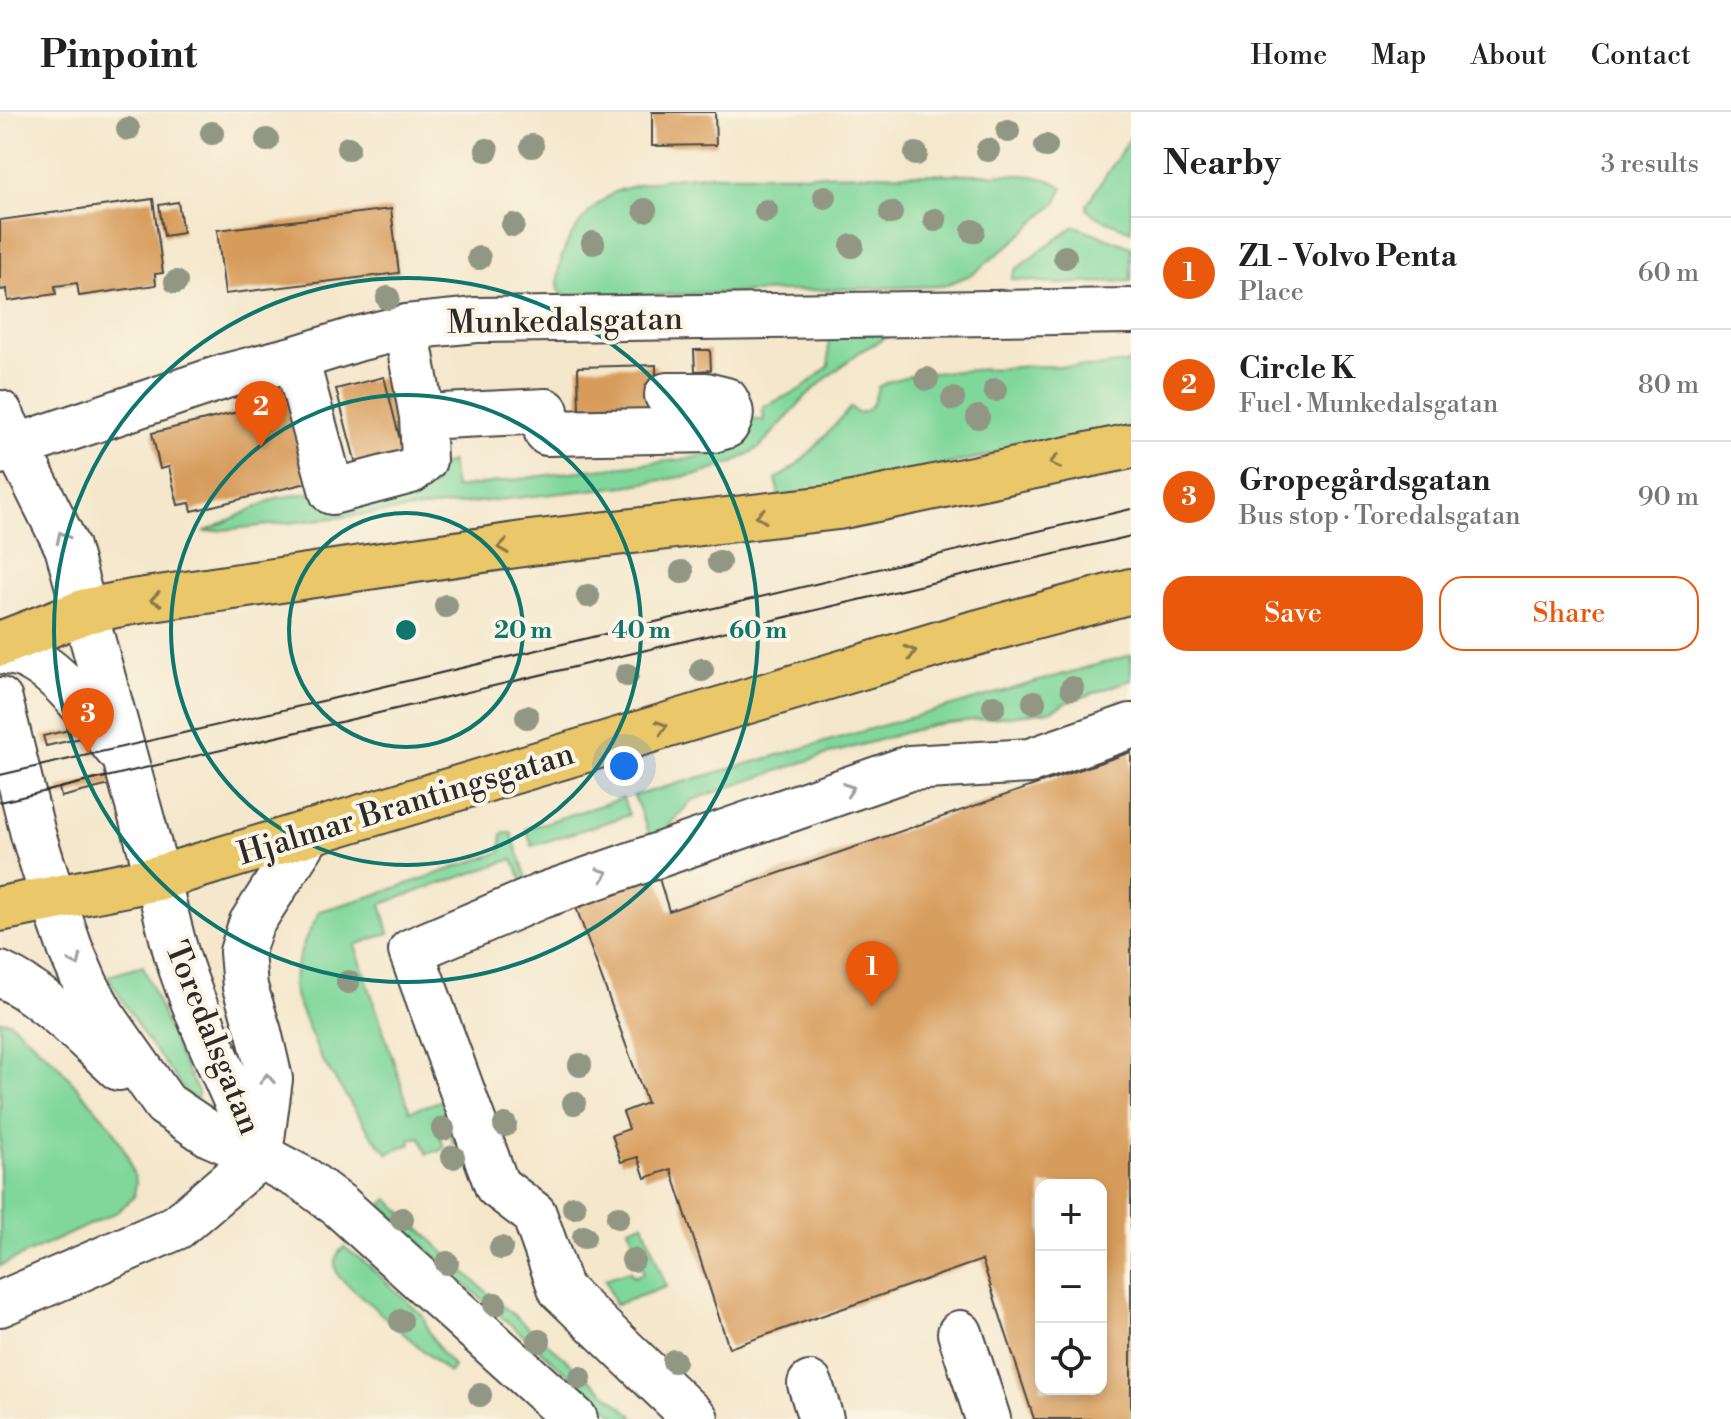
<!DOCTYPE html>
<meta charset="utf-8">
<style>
:root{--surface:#fff;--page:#f2f2f2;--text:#222;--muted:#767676;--line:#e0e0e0;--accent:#ea580c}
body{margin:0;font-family:"Libre Bodoni",serif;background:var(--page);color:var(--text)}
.controls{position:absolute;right:24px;bottom:24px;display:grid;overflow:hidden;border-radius:16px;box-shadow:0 4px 12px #0003}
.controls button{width:72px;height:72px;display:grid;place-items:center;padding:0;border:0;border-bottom:2px solid var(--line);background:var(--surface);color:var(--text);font:40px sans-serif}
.you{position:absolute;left:624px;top:654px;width:28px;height:28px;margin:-20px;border:6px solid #fff;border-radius:50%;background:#1a73e8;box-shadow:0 0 0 12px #1a73e833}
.badge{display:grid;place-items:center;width:52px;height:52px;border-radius:50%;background:var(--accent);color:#fff;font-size:26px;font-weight:700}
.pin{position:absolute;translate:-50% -66px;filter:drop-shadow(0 2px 4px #0008)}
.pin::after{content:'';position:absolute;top:42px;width:28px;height:24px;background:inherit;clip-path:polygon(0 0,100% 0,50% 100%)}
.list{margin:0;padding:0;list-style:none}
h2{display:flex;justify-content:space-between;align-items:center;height:104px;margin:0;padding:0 32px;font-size:34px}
h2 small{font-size:26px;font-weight:400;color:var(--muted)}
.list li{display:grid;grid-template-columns:52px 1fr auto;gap:24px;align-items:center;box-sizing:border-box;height:112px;padding:0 32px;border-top:2px solid var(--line)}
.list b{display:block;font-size:30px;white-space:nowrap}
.list p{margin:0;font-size:26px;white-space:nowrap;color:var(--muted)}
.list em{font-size:26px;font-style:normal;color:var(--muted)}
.actions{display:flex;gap:16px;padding:24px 32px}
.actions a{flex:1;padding:18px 0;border:2px solid var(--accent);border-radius:24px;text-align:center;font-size:28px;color:var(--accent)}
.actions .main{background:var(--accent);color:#fff}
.icon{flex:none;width:44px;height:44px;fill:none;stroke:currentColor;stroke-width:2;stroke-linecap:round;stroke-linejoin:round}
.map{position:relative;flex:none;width:1131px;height:1307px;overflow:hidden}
header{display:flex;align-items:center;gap:48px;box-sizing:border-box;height:112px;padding:0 40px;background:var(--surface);border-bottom:2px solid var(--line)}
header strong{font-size:38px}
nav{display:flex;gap:44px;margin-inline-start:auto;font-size:28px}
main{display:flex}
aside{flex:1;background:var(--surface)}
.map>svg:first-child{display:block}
.green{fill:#80d79b;stroke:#568163;stroke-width:2}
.building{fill:#d79c5c;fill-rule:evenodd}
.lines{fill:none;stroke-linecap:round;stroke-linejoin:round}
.minor-casing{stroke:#494743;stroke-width:48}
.major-casing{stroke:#494743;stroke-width:48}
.minor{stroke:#fff;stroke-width:44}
.major{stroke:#eac769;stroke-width:44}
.tram{stroke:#2b2b2b;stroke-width:2}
.tree{fill:#919783}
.oneway{stroke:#8a794a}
.oneway2{stroke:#a0a0a0}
.ring{fill:none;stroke:#0f766e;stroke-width:4}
.labels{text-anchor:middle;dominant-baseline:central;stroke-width:8;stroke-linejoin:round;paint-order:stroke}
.street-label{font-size:32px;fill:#2b2b2b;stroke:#fcf5e5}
.centre{fill:#0f766e;stroke:#fcf5e5;stroke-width:4}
.ring-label{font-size:24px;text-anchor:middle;font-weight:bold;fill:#0f766e;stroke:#fcf5e5;stroke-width:8;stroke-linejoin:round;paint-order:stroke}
</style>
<header>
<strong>Pinpoint</strong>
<nav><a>Home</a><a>Map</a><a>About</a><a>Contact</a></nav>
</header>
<main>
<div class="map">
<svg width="1131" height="1307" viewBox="0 0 1131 1307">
<rect width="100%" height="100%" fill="#fcf5e5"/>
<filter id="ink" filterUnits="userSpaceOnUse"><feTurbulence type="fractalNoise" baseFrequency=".0125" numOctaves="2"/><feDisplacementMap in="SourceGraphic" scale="16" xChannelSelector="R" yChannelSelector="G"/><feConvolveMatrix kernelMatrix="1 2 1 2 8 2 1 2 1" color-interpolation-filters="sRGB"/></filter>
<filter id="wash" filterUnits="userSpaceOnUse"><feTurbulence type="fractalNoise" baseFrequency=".006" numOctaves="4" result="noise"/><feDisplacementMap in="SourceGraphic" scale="32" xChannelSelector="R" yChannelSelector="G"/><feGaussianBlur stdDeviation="1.8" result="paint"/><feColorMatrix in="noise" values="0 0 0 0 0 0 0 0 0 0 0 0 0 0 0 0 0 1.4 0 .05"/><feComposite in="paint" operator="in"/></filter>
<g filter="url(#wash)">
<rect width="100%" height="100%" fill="#f4e7cc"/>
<path class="green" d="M 1131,25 L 1131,119 L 1095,104 L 1087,97 L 1087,92 Z
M 977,62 C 1002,63 1045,59 1063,76 L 1057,90 L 1014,129 L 973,162 L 943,174 L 593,185 C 581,185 569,187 559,179 C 553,140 581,101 613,81 C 618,78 625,77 631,75 C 657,67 683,64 710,63 Z
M 1075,114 L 1131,135 L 1131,169 L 1059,172 L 1011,167 L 1016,157 Z
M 828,218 L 891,223 L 861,239 L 830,263 L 806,284 L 760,335 L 733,351 L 700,362 L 625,374 L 204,420 L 276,386 L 407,367 L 451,350 L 455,376 L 562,361 L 686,347 L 716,341 L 731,336 L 747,308 L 764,308 L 763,295 L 801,277 L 829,254 Z
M 1131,250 L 1131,315 L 779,386 L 776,367 C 797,358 834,314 851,295 L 857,301 C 872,300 875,288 878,275 L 890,269 L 916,262 L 1032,254 L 1097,255 Z
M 1131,543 L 1131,568 L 1068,590 L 1050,599 L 932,613 L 822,644 L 692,688 L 653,731 L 634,684 Z
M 623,686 L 629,703 L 532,734 L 526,717 Z
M 511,720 L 530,775 L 526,776 L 513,747 L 381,792 L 389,821 L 355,833 L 410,999 L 446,987 L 460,1030 L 454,1032 L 443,1002 L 434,1005 L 444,1036 L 427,1042 L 420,1025 L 410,1027 L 411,1032 L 388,1041 L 372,1024 L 321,946 L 296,887 L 293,873 L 296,854 L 305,828 L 320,799 L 375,783 L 501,740 L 502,722 Z
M 143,854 L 179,943 L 198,980 L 198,985 L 195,987 L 190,985 L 144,924 L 108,864 Z
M 0,908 L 9,909 L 57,952 L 112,1015 L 127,1043 L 136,1070 L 134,1085 L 117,1100 L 0,1154 Z
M 388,1087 L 484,1178 L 633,1304 L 630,1307 L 619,1307 C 539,1236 456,1169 382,1092 Z
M 643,1111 L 666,1175 L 615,1193 L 605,1167 L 630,1159 L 633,1165 L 644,1161 L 629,1116 Z
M 344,1135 L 367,1152 L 423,1204 L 429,1220 L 441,1240 L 454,1255 L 449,1261 L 339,1165 C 333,1153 333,1144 344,1135 Z"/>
<g id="blocks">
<path class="building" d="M 652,0 L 715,0 L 716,33 L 652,34 Z
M 153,87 L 163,161 L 155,162 L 156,173 L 79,184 L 77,171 L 55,174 L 56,182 L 8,189 L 7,177 L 0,178 L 0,108 Z
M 178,90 L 183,121 L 164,124 L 159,93 Z
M 391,97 L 399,161 L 225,182 L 217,118 Z
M 694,238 L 710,238 L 711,258 L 695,259 Z
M 656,253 L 656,268 L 668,299 L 579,301 L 578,255 Z
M 384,265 L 406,351 L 359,363 L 336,277 Z
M 287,288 L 307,371 L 192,399 L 190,391 L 178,393 L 169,355 L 160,357 L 152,321 Z
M 105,610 L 107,620 L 46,634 L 43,624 Z
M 1131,640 L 1131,1307 L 1034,1307 L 982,1148 L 729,1236 L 671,1057 L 645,1066 L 638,1045 L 621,1050 L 612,1023 L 629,1017 L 623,1000 L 647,991 L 573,787 L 657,760 L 669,799 ZM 1041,1073 L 1101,1073 L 1101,1277 L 1041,1277 Z
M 115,662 L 118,671 L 61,685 L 59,676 Z"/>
</g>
</g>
<g filter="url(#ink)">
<use href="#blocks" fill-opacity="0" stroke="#494743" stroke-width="2"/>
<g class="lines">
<g class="minor-casing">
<path id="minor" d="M 296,246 L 332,380 L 411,359 L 424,348 L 422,305 L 406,215
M 0,301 L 67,435 L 158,766 C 164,794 170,822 179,850 C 201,916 233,980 260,1044
M 422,305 L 546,299 L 547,321 L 713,318 L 726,314 C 733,304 732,299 726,288 L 706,283 L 667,283
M 0,340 L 226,264 L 296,246 L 357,227 L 406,215 L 476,208 L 1131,199
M 0,539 C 6,540 13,541 19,542 C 59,555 92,606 117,637
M 0,588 L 33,722 L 53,786 L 70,836 L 86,873 L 103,904 L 165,992 L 211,1023 L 260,1044 L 305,1068 L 340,1094 L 575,1307
M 0,862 C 44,882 83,924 119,956
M 260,1042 L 270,967 L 259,920 L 245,875 L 242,840 L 251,812 L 310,720
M 0,1192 L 177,1115 L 260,1044
M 960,1221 L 988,1307
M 810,1272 L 821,1307
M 696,1307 L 561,1178 L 534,1102 L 497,1074 L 411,839 L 541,784 L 909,656 L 1030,649 L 1131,614"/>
</g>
<g class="major-casing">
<path id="major" d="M 0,532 L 86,499 L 132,490 L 530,431 L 838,395 L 1131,334
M 0,797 L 158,766 L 205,752 L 968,523 L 1131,479"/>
</g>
<use href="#minor" class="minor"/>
<use href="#major" class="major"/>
<path class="tram" d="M 0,663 L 331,587 L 1131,397
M 0,690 L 1131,424"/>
</g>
<g class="tree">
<circle cx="128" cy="17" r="12"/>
<circle cx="1008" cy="19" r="12"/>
<circle cx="212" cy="21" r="12"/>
<circle cx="267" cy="28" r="12"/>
<circle cx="532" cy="34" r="12"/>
<circle cx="1046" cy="34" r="12"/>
<circle cx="348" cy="36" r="12"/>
<circle cx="487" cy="38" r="12"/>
<circle cx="988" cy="38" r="12"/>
<circle cx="916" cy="42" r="12"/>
<circle cx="825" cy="85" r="12"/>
<circle cx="645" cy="98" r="12"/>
<circle cx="766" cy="99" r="12"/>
<circle cx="891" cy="101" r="12"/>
<circle cx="935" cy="108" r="12"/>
<circle cx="513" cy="113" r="12"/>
<circle cx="973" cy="119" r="12"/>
<circle cx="593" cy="131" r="12"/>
<circle cx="852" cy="134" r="12"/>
<circle cx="1065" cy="145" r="12"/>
<circle cx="479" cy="146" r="12"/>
<circle cx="176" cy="170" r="12"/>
<circle cx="388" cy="186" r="12"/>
<circle cx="927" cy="267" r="12"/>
<circle cx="995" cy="278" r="12"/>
<circle cx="953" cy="287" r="12"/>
<circle cx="978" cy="305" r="12"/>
<circle cx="719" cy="450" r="12"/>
<circle cx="682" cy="460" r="12"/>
<circle cx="588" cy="484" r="12"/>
<circle cx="446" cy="494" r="12"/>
<circle cx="702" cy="558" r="12"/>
<circle cx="627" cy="563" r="12"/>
<circle cx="1072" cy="576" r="12"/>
<circle cx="1034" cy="590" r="12"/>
<circle cx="994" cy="594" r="12"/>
<circle cx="527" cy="605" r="12"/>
<circle cx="348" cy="870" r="12"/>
<circle cx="580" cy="953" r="12"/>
<circle cx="574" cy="991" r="12"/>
<circle cx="505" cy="1013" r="12"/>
<circle cx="443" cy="1017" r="12"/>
<circle cx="453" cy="1045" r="12"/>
<circle cx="574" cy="1095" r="12"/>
<circle cx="618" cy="1105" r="12"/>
<circle cx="402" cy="1107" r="12"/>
<circle cx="584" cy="1125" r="12"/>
<circle cx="501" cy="1136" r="12"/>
<circle cx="633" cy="1148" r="12"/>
<circle cx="447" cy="1151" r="12"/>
<circle cx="495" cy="1192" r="12"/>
<circle cx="401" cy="1209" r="12"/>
<circle cx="539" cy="1229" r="12"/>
<circle cx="674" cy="1249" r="12"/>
<circle cx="580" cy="1266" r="12"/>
<circle cx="480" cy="1283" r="12"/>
</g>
<defs><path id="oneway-chevron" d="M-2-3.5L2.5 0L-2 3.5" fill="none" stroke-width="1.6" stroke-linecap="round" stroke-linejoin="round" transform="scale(2)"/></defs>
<g class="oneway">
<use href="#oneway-chevron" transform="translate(1055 350) rotate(168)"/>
<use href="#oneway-chevron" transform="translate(761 404) rotate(173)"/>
<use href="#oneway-chevron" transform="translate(503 435) rotate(172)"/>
<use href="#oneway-chevron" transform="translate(156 487) rotate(172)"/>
<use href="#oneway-chevron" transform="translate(911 540) rotate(-17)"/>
<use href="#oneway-chevron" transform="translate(662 615) rotate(-17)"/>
</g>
<g class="oneway2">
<use href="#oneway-chevron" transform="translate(62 425) rotate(-115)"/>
<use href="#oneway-chevron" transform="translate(849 677) rotate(-19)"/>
<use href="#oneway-chevron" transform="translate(603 762) rotate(-19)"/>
<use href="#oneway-chevron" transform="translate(76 849) rotate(66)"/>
<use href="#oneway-chevron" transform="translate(267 967) rotate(-93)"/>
</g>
</g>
<g class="ring">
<circle cx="406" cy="518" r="117"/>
<circle cx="406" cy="518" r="235"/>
<circle cx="406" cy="518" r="352"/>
</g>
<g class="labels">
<g class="street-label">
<text transform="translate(565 209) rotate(-1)">Munkedalsgatan</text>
<text transform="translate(406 692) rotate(-17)">Hjalmar Brantingsgatan</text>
<text transform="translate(213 926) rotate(68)">Toredalsgatan</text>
</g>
</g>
<circle cx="406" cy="518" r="12" class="centre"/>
<g class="ring-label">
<text x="523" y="526">20 m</text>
<text x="641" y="526">40 m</text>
<text x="758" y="526">60 m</text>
</g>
</svg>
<div class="controls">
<button>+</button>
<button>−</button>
<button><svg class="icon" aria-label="locate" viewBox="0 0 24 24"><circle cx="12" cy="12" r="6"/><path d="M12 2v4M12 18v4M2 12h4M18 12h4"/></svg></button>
</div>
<div class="you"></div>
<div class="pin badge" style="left:872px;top:895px">1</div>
<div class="pin badge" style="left:261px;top:335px">2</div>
<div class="pin badge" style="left:88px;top:642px">3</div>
</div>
<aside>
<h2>Nearby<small>3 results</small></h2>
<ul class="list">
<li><span class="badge">1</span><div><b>Z1 - Volvo Penta</b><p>Place</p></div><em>60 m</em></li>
<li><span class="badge">2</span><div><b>Circle K</b><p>Fuel · Munkedalsgatan</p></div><em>80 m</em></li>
<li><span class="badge">3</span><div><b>Gropegårdsgatan</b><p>Bus stop · Toredalsgatan</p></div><em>90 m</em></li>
</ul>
<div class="actions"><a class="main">Save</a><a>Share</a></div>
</aside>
</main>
